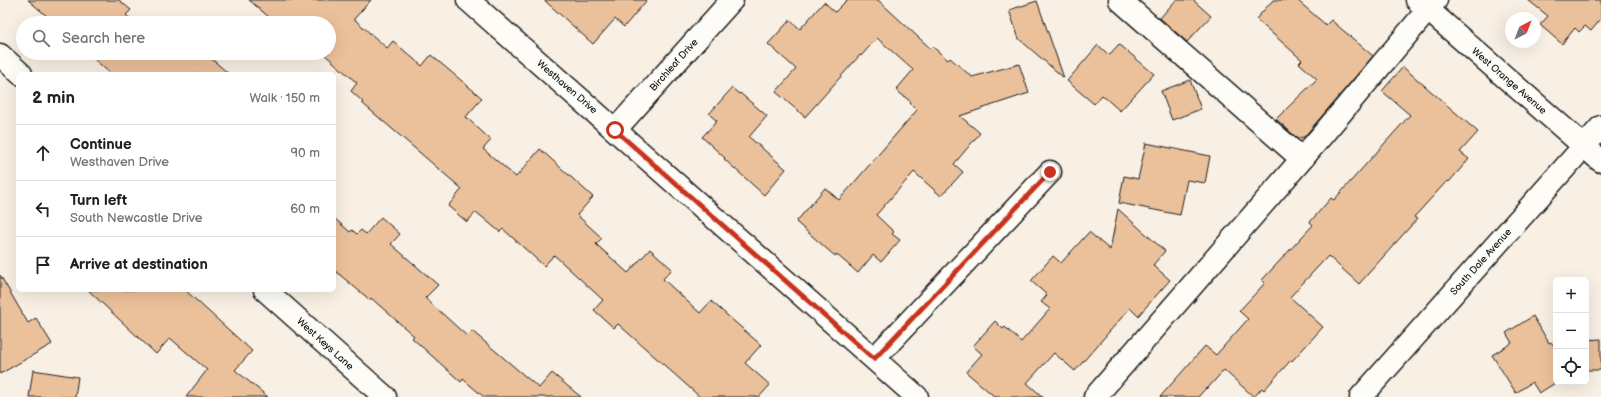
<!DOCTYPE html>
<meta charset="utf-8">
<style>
:root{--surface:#fff;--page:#f2f2f2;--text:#202124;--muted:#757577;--line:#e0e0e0}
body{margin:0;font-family:"Balsamiq Sans",sans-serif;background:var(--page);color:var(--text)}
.controls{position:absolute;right:12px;bottom:12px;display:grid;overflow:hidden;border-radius:6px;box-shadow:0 4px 16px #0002}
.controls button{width:36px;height:36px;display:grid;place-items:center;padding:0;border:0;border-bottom:1px solid var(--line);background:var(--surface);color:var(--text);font:20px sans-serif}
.compass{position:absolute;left:1505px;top:12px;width:36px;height:36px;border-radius:50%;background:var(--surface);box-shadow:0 4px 16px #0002;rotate:42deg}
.stop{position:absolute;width:12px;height:12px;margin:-9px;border:3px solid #c8321e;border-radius:50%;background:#fff}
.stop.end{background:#c8321e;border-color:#fff;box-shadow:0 1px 4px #0008}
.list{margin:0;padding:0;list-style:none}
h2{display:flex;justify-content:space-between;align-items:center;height:52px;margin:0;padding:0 16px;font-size:17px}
h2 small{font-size:13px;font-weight:400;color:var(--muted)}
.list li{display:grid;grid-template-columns:26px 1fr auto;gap:12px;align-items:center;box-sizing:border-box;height:56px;padding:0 16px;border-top:1px solid var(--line)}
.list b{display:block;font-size:15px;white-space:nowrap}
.list p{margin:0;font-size:13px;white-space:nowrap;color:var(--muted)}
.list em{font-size:13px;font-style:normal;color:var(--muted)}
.icon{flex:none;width:22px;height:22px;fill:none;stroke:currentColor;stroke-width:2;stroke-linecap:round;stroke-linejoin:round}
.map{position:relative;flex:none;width:1601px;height:397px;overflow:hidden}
.search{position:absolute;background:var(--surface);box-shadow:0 4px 16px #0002;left:16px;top:16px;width:320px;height:44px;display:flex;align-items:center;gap:10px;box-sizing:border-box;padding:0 14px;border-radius:22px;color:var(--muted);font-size:15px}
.panel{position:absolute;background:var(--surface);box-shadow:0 4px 16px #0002;left:16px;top:72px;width:320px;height:220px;border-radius:6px}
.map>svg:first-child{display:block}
.building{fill:#ebc19b;stroke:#1c1c1c}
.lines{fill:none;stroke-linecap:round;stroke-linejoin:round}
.minor-casing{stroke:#1c1c1c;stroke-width:25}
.minor{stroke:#fdfcf7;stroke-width:22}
.route{stroke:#c8321e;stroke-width:5}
.labels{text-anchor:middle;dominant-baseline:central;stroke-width:3.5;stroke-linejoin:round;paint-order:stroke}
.street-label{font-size:10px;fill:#1c1c1c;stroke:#fdfcf7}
</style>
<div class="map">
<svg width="1601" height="397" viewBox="0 0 1601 397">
<rect width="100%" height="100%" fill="#f9f0e5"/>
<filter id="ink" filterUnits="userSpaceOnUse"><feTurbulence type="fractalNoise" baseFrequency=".025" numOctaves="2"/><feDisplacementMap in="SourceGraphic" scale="8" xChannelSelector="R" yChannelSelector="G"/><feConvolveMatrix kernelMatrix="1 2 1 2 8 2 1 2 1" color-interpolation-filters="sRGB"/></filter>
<g filter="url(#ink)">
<path class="building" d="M 28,0 L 119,0 L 131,10 L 126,15 L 135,23 L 55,23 Z
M 249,0 L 371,0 L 354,19 L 387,48 L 393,41 L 422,66 L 431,55 L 482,98 L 466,117 L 491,140 L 483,149 L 516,177 L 540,149 L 593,197 L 577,215 L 602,238 L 596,244 L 628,273 L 650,249 L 672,269 L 663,279 L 700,313 L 711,301 L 761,345 L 745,363 L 770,385 L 759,397 L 700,397 L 618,324 L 614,328 L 594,310 L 603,300 L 554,255 L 544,266 L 503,229 L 500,232 L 476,212 L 467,222 L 448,206 L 462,189 L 362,103 L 363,102 L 351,91 L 357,83 L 323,53 L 329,53 L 329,23 L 276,23 Z
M 544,0 L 647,0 L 624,27 L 615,19 L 593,44 Z
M 847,0 L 878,0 L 931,49 L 933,47 L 948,60 L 950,58 L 972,77 L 1019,64 L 1029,93 L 960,116 L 980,133 L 954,164 L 963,172 L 941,196 L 914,172 L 876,215 L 894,232 L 892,234 L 900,240 L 881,262 L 873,255 L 858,273 L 836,254 L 835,256 L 796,222 L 825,188 L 839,200 L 917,110 L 910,103 L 911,102 L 896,90 L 913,70 L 877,38 L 861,56 L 860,55 L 805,117 L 776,92 L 796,69 L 768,44 L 790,20 L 800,29 L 824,2 L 835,12 Z
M 1176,0 L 1193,0 L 1211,16 L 1187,42 L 1160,18 Z
M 1273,0 L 1297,0 L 1326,25 L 1331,20 L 1373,56 L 1304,137 L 1297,138 L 1276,119 L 1317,79 L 1299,63 L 1302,60 L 1256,19 Z
M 1528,0 L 1601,0 L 1601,19 L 1591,31 L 1585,26 L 1579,32 L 1575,28 L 1562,44 L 1540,25 L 1548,16 Z
M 1037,1 L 1064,78 L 1019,39 L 1009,10 Z
M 1119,44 L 1154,74 L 1120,111 L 1102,95 L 1094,104 L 1067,81 L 1098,45 L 1109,55 Z
M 87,53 L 205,53 L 229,74 L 111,74 Z
M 1403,67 L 1478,132 L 1460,152 L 1469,159 L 1449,182 L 1447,181 L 1414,217 L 1417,219 L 1359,284 L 1328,256 L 1290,297 L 1323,327 L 1292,361 L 1291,360 L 1264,390 L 1262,388 L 1254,397 L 1224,370 L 1207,389 L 1206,388 L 1198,397 L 1160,397 L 1205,346 L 1216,355 L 1248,319 L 1239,311 L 1265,283 L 1262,280 L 1313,225 L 1310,222 L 1331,198 L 1334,200 L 1410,115 L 1382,91 Z
M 1190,80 L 1201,109 L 1172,120 L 1161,91 Z
M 732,88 L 739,94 L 740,93 L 767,116 L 749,137 L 786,169 L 764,195 L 724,159 L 725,158 L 702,137 L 717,121 L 709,114 Z
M 1146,143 L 1210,156 L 1205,183 L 1187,180 L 1180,215 L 1119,203 L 1124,176 L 1138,179 Z
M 1118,209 L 1165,251 L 1153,265 L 1170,280 L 1138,316 L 1130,308 L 1075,371 L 1054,353 L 1027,383 L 1043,397 L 995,397 L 966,372 L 982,354 L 973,346 L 995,321 L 1003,329 L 1005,327 L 1021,342 L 1050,309 L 1041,302 L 1047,295 L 1031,281 L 1053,256 L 1061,263 L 1089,232 L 1110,250 Z
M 381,217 L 400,234 L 391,244 L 438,285 L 425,298 L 467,336 L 472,331 L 539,388 L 552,373 L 581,397 L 484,397 L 463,379 L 461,382 L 412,338 L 414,336 L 371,298 L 370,300 L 334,270 L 334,218 L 350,232 L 352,230 L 357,234 L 361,230 L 366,234 Z
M 0,275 L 28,323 L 36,318 L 52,344 L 0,374 Z
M 88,290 L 185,290 L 252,351 L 235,370 L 268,397 L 186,397 L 207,370 L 170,338 L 156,354 Z
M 1533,316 L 1549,343 L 1551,342 L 1554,346 L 1556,345 L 1557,382 L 1539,393 L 1532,382 L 1516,393 L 1492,355 L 1512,343 L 1506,333 Z
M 1601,339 L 1601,370 L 1586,370 L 1586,340 Z
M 33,370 L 78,377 L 75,397 L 29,397 Z"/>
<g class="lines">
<g class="minor-casing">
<path id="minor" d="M 468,0 L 917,397
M 1120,0 L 1302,159
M 1417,0 L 1601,161
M 0,55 L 21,74
M 615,130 L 732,0
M 265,290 L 385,397
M 874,359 L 1050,172
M 1095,397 L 1302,159 L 1436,0
M 1361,397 L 1601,127"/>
</g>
<use href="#minor" class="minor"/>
</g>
</g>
<g class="lines" filter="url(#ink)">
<path class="route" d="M 615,130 L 874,359 L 1050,172"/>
</g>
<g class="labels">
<g class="street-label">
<text transform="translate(674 65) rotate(-48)">Birchleaf Drive</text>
<text transform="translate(1509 81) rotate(41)">West Orange Avenue</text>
<text transform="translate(567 87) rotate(41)">Westhaven Drive</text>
<text transform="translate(1481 262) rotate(-48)">South Dale Avenue</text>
<text transform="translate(325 344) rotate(42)">West Keys Lane</text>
</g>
</g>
</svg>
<div class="controls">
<button>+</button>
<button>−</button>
<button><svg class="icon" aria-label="locate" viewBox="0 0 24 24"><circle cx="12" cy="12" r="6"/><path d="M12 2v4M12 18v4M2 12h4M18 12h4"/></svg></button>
</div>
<svg class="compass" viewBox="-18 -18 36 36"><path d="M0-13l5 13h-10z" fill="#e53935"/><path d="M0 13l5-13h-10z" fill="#757577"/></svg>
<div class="stop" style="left:615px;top:130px"></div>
<div class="stop end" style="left:1050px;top:172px"></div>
<div class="search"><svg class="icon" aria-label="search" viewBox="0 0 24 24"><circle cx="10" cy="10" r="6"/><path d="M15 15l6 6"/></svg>Search here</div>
<section class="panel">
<h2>2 min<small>Walk · 150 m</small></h2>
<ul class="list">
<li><svg class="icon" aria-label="ahead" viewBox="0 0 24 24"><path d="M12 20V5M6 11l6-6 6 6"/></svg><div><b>Continue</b><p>Westhaven Drive</p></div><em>90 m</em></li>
<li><svg class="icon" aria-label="left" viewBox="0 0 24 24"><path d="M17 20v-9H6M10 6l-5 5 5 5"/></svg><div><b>Turn left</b><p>South Newcastle Drive</p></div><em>60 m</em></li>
<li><svg class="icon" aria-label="arrive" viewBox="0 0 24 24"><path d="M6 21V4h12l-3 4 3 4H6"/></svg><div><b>Arrive at destination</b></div></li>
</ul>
</section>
</div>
